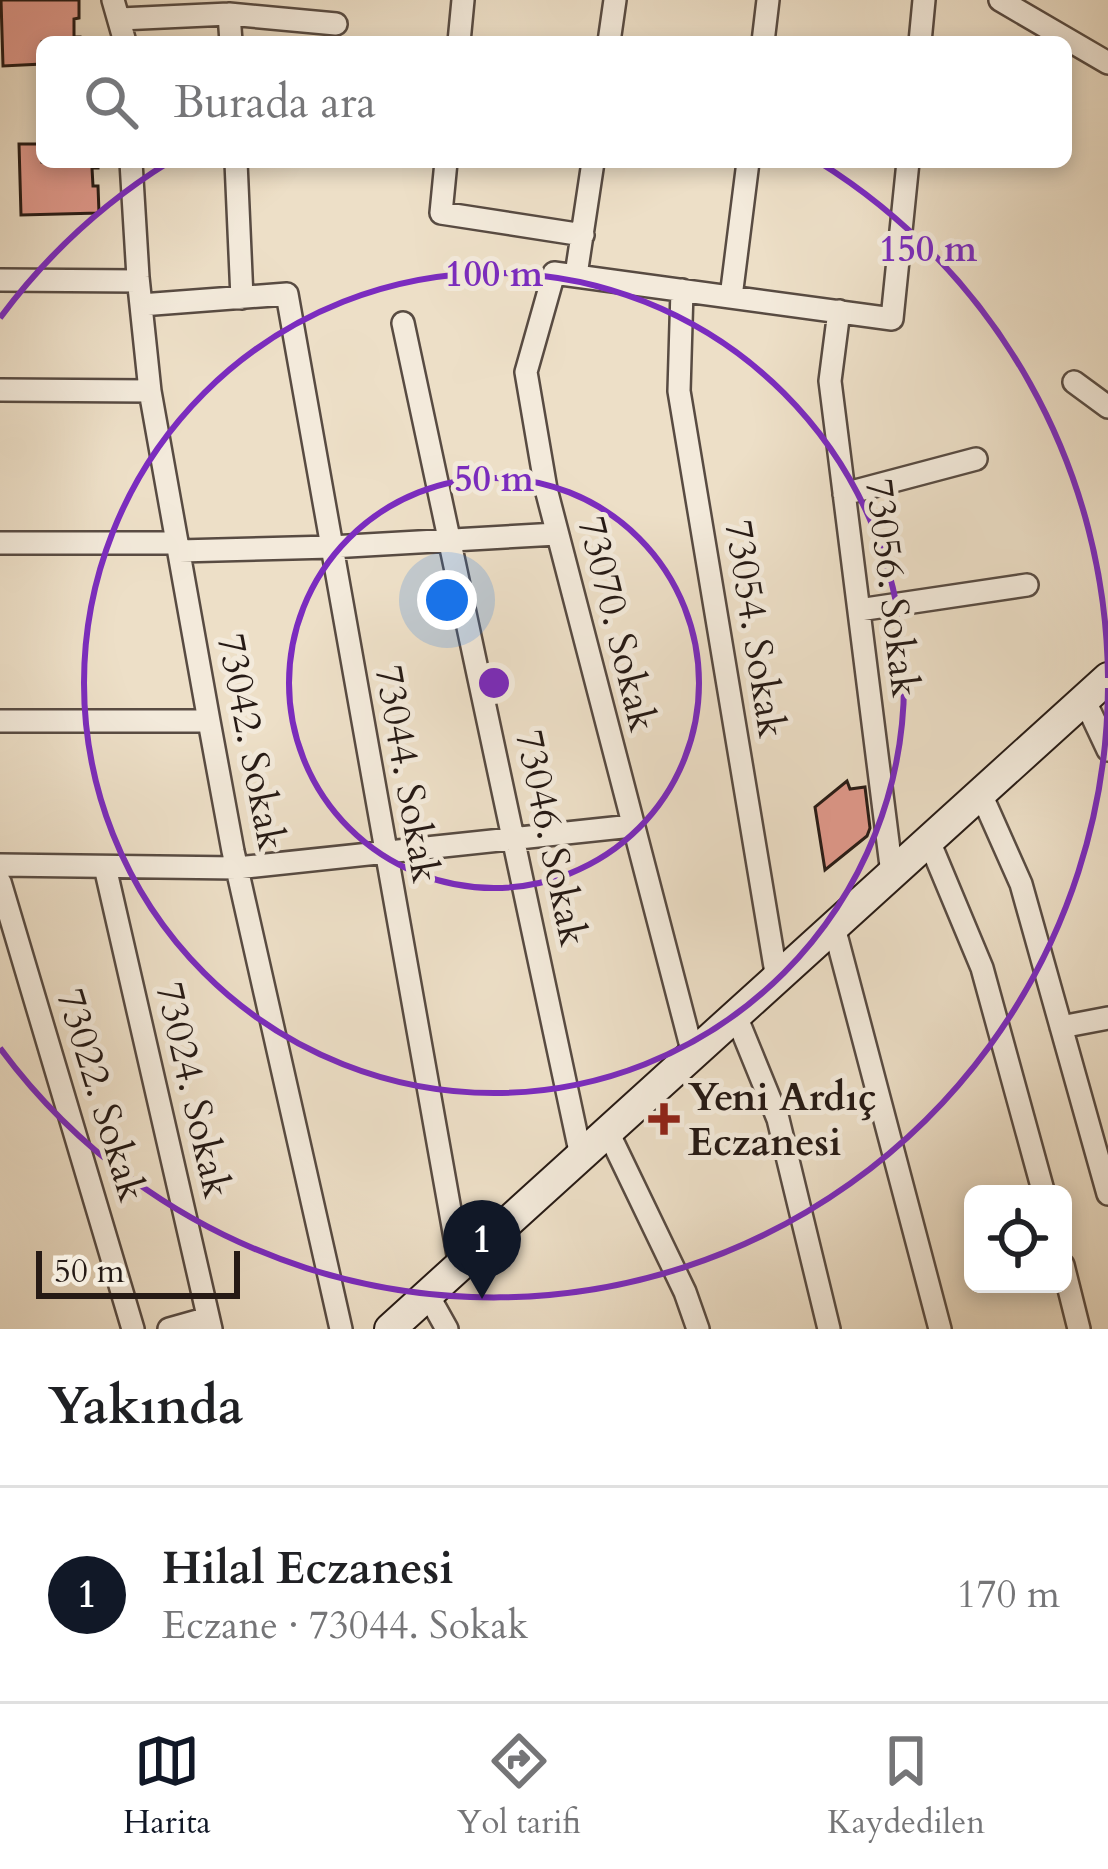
<!DOCTYPE html>
<html lang="tr">
<meta charset="utf-8">
<style>
:root{--surface:#fff;--page:#f2f2f2;--text:#202124;--muted:#757577;--line:#e0e0e0;--accent:#111827}
body{margin:0;font-family:Cardo,serif;background:var(--page);color:var(--text)}
.controls{position:absolute;right:36px;bottom:36px;display:grid;overflow:hidden;border-radius:18px;box-shadow:0 6px 18px #0003}
.controls button{width:108px;height:108px;display:grid;place-items:center;padding:0;border:0;border-bottom:3px solid var(--line);background:var(--surface);color:var(--text);font:60px sans-serif}
.scale{position:absolute;left:36px;bottom:30px;width:204px;box-sizing:border-box;padding-left:12px;border:6px solid #261a15;border-top:0;font-size:33px;line-height:42px;white-space:nowrap;color:#261a15;-webkit-text-stroke:9px #f3eadb;paint-order:stroke}
.you{position:absolute;left:447px;top:600px;width:42px;height:42px;margin:-30px;border:9px solid #fff;border-radius:50%;background:#1a73e8;box-shadow:0 0 0 18px #1a73e833}
.badge{display:grid;place-items:center;width:78px;height:78px;border-radius:50%;background:var(--accent);color:#fff;font-size:39px;font-weight:700}
.pin{position:absolute;translate:-50% -99px;filter:drop-shadow(0 3px 6px #0008)}
.pin::after{content:'';position:absolute;top:63px;width:42px;height:36px;background:inherit;clip-path:polygon(0 0,100% 0,50% 100%)}
.list{margin:0;padding:0;list-style:none}
h2{display:flex;justify-content:space-between;align-items:center;height:156px;margin:0;padding:0 48px;font-size:51px}
h2 small{font-size:39px;font-weight:400;color:var(--muted)}
.list li{display:grid;grid-template-columns:78px 1fr auto;gap:36px;align-items:center;box-sizing:border-box;height:216px;padding:0 48px;border-top:3px solid var(--line)}
.list b{display:block;font-size:45px;white-space:nowrap}
.list p{margin:0;font-size:39px;white-space:nowrap;color:var(--muted)}
.list em{font-size:39px;font-style:normal;color:var(--muted)}
.icon{flex:none;width:66px;height:66px;fill:none;stroke:currentColor;stroke-width:2;stroke-linecap:round;stroke-linejoin:round}
.map{position:relative;flex:none;width:1108px;height:1329px;overflow:hidden}
.search{position:absolute;background:var(--surface);box-shadow:0 6px 18px #0003;left:36px;right:36px;top:36px;height:132px;display:flex;align-items:center;gap:30px;box-sizing:border-box;padding:0 42px;border-radius:18px;color:var(--muted);font-size:45px}
.sheet{height:372px;background:var(--surface)}
nav{display:flex;justify-content:space-around;align-items:center;box-sizing:border-box;height:168px;border-top:3px solid var(--line);background:var(--surface);font-size:33px;color:var(--muted)}
nav a{display:grid;justify-items:center;gap:6px}
nav .on{color:var(--accent)}
.map>svg:first-child{display:block}
.building{fill:#e29a8d;stroke:#261a15;stroke-width:3}
.lines{fill:none;stroke-linecap:round;stroke-linejoin:round}
.minor-casing{stroke:#584b42;stroke-width:26}
.secondary-casing{stroke:#261a15;stroke-width:34}
.minor{stroke:#f3eadb;stroke-width:21}
.secondary{stroke:#f3eadb;stroke-width:30}
.ring{fill:none;stroke:#7b2cbf;stroke-width:6}
.poi-dot{fill:#8f2418;stroke:#f3eadb;stroke-width:4.5}
.labels{text-anchor:middle;dominant-baseline:central;stroke-width:10;stroke-linejoin:round;paint-order:stroke}
.street-label{font-size:39px;fill:#261a15;stroke:#f3eadb}
.poi-label{font-size:39px;font-weight:bold;fill:#261a15;stroke:#f3eadb;text-anchor:start}
.centre{fill:#7b2cbf;stroke:#f3eadb;stroke-width:6}
.ring-label{font-size:36px;text-anchor:middle;font-weight:bold;fill:#7b2cbf;stroke:#f3eadb;stroke-width:10;stroke-linejoin:round;paint-order:stroke}
</style>
<div class="map">
<svg width="1108" height="1329" viewBox="0 0 1108 1329">
<rect width="100%" height="100%" fill="#eddfc7"/>
<filter id="stains"><feTurbulence type="fractalNoise" baseFrequency=".00167" numOctaves="4"/><feColorMatrix values="0 0 0 0 .2 0 0 0 0 .09 0 0 0 0 .02 0 0 0 .5 -.17"/></filter>
<radialGradient id="worn" r=".72"><stop offset=".6" stop-color="#630" stop-opacity="0"/><stop offset="1" stop-color="#630" stop-opacity=".3"/></radialGradient>
<path class="building" d="M 1,0 L 79,0 L 79,18 L 74,19 L 74,37 L 80,37 L 80,42 L 42,42 L 42,64 L 3,66 Z
M 19,144 L 42,144 L 42,162 L 98,162 L 98,168 L 92,168 L 93,186 L 98,186 L 99,213 L 21,215 Z
M 847,781 L 850,789 L 865,787 L 870,828 L 867,836 L 825,870 L 815,807 Z"/>
<g class="lines">
<g class="minor-casing">
<path id="minor" d="M 113,0 L 125,42
M 1000,0 L 1108,63
M 229,14 L 231,42
M 120,19 L 229,14 L 336,24
M 459,42 L 463,0
M 609,42 L 615,0
M 763,42 L 768,0
M 920,42 L 924,0
M 131,162 L 138,277 L 150,391 L 209,721 L 233,851 L 341,1329
M 236,162 L 242,298
M 446,162 L 441,213 L 583,235
M 576,275 L 593,162
M 0,280 L 138,281
M 682,290 L 679,391 L 777,979
M 731,297 L 748,162
M 141,305 L 287,294 L 460,1266
M 839,311 L 830,381 L 892,874
M 403,323 L 581,1156
M 1074,382 L 1108,407
M 0,390 L 150,391
M 844,494 L 976,459
M 0,543 L 177,543
M 179,551 L 331,547 L 557,534
M 859,610 L 1027,585
M 1084,699 L 1108,750
M 0,721 L 209,721
M 981,794 L 1021,884 L 1108,1194
M 929,841 L 982,968 L 1044,1194
M 0,865 L 237,868 L 632,826
M 105,867 L 211,1329
M 0,882 L 133,1329
M 834,927 L 940,1329
M 736,1016 L 778,1119 L 829,1329
M 1061,1027 L 1108,1018
M 693,1054 L 546,489 L 526,372 L 554,273 L 892,319 L 908,162
M 608,1132 L 685,1292 L 698,1329
M 1063,1265 L 1079,1329
M 428,1295 L 447,1329
M 169,1329 L 208,1318"/>
</g>
<g class="secondary-casing">
<path id="secondary" d="M 390,1329 L 1108,678"/>
</g>
<use href="#minor" class="minor"/>
<use href="#secondary" class="secondary"/>
</g>
<g class="ring">
<circle cx="494" cy="683" r="205"/>
<circle cx="494" cy="683" r="410"/>
<path d="M1108 688A614 614 0 0 1 0 1048M0 318A614 614 0 0 1 169 162M819 162A614 614 0 0 1 1108 678"/>
</g>
<path class="poi-dot" d="M658 1101h12v12h12v12h-12v12h-12v-12h-12v-12h12z"/>
<g class="labels">
<g class="street-label">
<text transform="translate(892 588) rotate(83)">73056. Sokak</text>
<text transform="translate(617 624) rotate(76)">73070. Sokak</text>
<text transform="translate(755 629) rotate(81)">73054. Sokak</text>
<text transform="translate(251 742) rotate(79)">73042. Sokak</text>
<text transform="translate(407 774) rotate(80)">73044. Sokak</text>
<text transform="translate(551 838) rotate(78)">73046. Sokak</text>
<text transform="translate(193 1090) rotate(77)">73024. Sokak</text>
<text transform="translate(101 1095) rotate(73)">73022. Sokak</text>
</g>
<g class="poi-label">
<text x="688" y="1097">Yeni Ardıç<tspan x="688" dy="45">Eczanesi</tspan></text>
</g>
</g>
<circle cx="494" cy="683" r="18" class="centre"/>
<g class="ring-label">
<text x="928" y="261">150 m</text>
<text x="494" y="286">100 m</text>
<text x="494" y="491">50 m</text>
</g>
<rect width="100%" height="100%" filter="url(#stains)"/>
<rect width="100%" height="100%" fill="url(#worn)"/>
</svg>
<div class="controls">
<button><svg class="icon" aria-label="locate" viewBox="0 0 24 24"><circle cx="12" cy="12" r="6"/><path d="M12 2v4M12 18v4M2 12h4M18 12h4"/></svg></button>
</div>
<div class="scale">50 m</div>
<div class="you"></div>
<div class="pin badge" style="left:482px;top:1299px">1</div>
<div class="search"><svg class="icon" aria-label="search" viewBox="0 0 24 24"><circle cx="10" cy="10" r="6"/><path d="M15 15l6 6"/></svg>Burada ara</div>
</div>
<section class="sheet">
<h2>Yakında<small></small></h2>
<ul class="list">
<li><span class="badge">1</span><div><b>Hilal Eczanesi</b><p>Eczane · 73044. Sokak</p></div><em>170 m</em></li>
</ul>
</section>
<nav>
<a class="on"><svg class="icon" aria-label="map" viewBox="0 0 24 24"><path d="M3 6l6-2 6 2 6-2v14l-6 2-6-2-6 2zM9 4v14M15 6v14"/></svg>Harita</a>
<a><svg class="icon" aria-label="directions" viewBox="0 0 24 24"><path d="M12 3l9 9-9 9-9-9zM9 14v-3h6M13 9l2 2-2 2"/></svg>Yol tarifi</a>
<a><svg class="icon" aria-label="saved" viewBox="0 0 24 24"><path d="M7 4h10v16l-5-4-5 4z"/></svg>Kaydedilen</a>
</nav>
